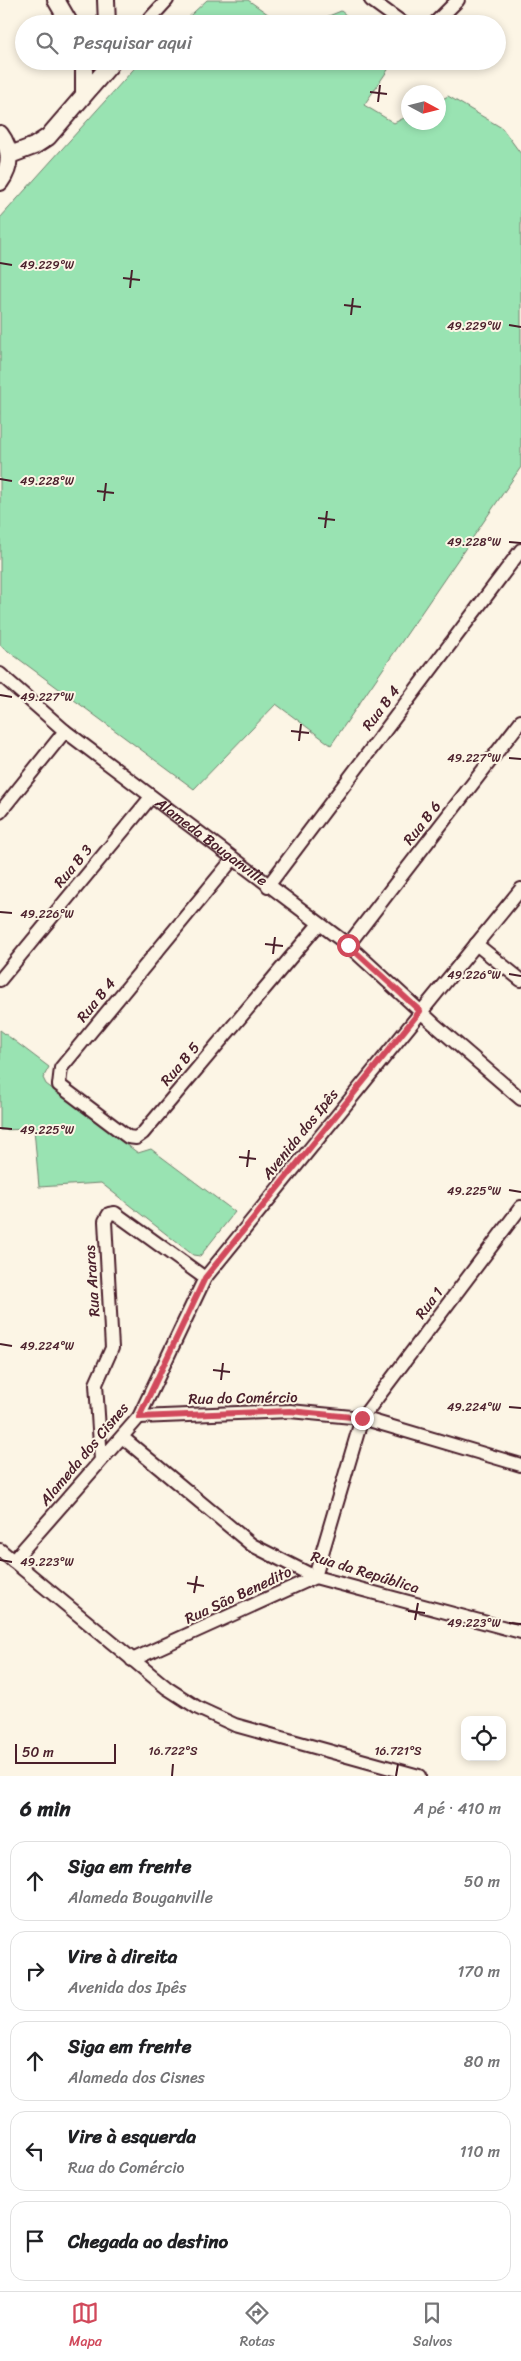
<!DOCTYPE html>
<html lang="pt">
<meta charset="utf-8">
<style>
:root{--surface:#fff;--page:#f6f6f6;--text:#202124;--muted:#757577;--line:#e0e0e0;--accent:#d1495b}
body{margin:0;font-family:Sriracha,sans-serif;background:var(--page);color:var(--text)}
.controls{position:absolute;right:15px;bottom:15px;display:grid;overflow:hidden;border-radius:10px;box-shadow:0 2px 8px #0003}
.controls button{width:45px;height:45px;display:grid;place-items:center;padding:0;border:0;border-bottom:1px solid var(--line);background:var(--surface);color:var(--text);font:25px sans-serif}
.compass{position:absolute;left:401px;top:85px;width:45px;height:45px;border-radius:50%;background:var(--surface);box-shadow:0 2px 8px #0003;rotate:97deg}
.scale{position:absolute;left:15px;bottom:12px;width:101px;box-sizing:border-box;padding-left:5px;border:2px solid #4a1f2b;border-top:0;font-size:14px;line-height:18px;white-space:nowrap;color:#4a1f2b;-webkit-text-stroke:4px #fcf5e5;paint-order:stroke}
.stop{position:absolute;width:15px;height:15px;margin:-11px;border:4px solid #d1495b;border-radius:50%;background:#fff}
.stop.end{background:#d1495b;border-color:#fff;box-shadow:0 1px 5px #0008}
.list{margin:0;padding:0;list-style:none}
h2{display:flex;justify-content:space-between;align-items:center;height:65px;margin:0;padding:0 20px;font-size:21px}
h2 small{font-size:16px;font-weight:400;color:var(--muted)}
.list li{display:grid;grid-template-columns:32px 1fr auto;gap:15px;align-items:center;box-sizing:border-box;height:80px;margin:0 10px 10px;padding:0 10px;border:1px solid var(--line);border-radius:15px}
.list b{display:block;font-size:19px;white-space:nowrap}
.list p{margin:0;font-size:16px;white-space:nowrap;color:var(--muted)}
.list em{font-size:16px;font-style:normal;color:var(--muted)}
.icon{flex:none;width:28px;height:28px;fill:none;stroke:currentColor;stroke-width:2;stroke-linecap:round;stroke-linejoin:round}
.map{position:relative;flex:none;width:521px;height:1776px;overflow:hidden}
.search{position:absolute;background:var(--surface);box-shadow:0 2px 8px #0003;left:15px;right:15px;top:15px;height:55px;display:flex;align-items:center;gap:12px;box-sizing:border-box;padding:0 18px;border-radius:28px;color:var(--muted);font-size:19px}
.sheet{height:515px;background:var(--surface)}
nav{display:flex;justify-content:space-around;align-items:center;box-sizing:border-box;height:70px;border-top:1px solid var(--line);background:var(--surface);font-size:14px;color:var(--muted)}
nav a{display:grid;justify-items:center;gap:2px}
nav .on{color:var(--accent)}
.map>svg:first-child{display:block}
.green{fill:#99e3b2;stroke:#72816e}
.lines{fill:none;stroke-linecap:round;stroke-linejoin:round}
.minor-casing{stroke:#4a1f2b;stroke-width:16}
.major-casing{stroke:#4a1f2b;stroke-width:20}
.minor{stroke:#fcf5e5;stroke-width:12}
.major{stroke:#fcf5e5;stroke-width:16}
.route{stroke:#d1495b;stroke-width:6}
.ticks{fill:none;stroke:#4a1f2b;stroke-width:2}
.labels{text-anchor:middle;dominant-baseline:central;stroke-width:4;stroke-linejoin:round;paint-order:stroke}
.street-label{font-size:15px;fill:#4a1f2b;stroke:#fcf5e5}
.ticks-label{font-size:12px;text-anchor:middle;fill:#4a1f2b;stroke:#fcf5e5;stroke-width:4;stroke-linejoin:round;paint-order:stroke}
</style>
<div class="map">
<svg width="521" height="1776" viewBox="0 0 521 1776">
<rect width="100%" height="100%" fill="#fcf5e5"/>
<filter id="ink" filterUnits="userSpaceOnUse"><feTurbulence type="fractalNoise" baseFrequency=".02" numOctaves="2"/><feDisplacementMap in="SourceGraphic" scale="10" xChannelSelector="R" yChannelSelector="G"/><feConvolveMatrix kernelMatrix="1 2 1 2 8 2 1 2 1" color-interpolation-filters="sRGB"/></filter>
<g filter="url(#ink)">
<path class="green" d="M 207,0 L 248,0 L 282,24 L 181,24 Z
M 341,11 L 357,24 L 309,24 Z
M 141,61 L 394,61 L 364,105 L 394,123 L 408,116 L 408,122 L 438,122 L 439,101 L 448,96 L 502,128 L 521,154 L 521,467 L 331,745 L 276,704 L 194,789 L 0,645 L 0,218 Z
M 0,1030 L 49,1067 L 43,1078 L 46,1084 L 138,1153 L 151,1149 L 235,1212 L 200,1256 L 193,1255 L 101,1183 L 39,1187 L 34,1129 L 0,1130 Z"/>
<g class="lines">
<g class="minor-casing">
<g id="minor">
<path d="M 371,0 L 404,24"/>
<path d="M 145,24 L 167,0"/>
<path d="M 434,24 L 458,0"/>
<path id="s1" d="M 0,674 L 65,731 L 348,945 L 434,1024 L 521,1099"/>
<path d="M 0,812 L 65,731"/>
<path d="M 233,859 L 61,1068 L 59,1085 L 128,1137 L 136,1138 L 143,1133 L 318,925"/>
<path d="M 268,886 L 521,550"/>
<path d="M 476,944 L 521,980"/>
<path d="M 348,945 L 521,721"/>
<path d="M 0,980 L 151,797"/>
<path d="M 139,1417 L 290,1411 L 362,1418 L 521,1465"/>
<path d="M 122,1437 L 252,1545 L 315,1577 L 521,1632"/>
<path d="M 101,1460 L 96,1384 L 112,1348 L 105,1221 L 109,1214 L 115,1213 L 205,1278"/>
<path d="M 0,1550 L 167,1688 L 198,1708 L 235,1725 L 419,1776"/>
<path d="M 13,1561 L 139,1417 L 205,1278 L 521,889"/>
<path d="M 132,1660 L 315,1577 L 362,1418 L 521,1207"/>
</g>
</g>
<g class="major-casing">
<path id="major" d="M 56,0 L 70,24
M 106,0 L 107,24
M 84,61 L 84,93
M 0,134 C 12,150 11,167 0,182
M 10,155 L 34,146 L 48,137 L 110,65 L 110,61"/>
</g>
<use href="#minor" class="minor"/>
<use href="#major" class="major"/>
</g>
</g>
<g class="lines" filter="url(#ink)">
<path class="route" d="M 348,945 L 420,1011 L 205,1278 L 139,1417 L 290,1411 L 362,1418"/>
</g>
<path class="ticks" d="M 370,92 L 387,94M 378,102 L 380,85M 0,263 L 12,265M 123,278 L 140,280M 130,288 L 132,270M 344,305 L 361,307M 351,315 L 353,298M 509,325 L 521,327M 0,479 L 12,481M 97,491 L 114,493M 104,501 L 106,483M 318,518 L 335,520M 325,528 L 327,511M 509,542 L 521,543M 0,695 L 12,697M 291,731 L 309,733M 299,741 L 301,724M 509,758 L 521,759M 0,912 L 12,913M 265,944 L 283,946M 273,954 L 275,937M 509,974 L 521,976M 0,1128 L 12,1129M 239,1157 L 256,1159M 247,1167 L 249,1150M 509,1190 L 521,1192M 0,1344 L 12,1346M 213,1370 L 230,1372M 221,1380 L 223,1363M 509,1407 L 521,1408M 0,1560 L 12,1562M 187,1583 L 204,1586M 194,1593 L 197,1576M 408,1611 L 425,1613M 415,1620 L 418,1603M 509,1623 L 521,1624M 172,1776 L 173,1764M 396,1776 L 398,1764"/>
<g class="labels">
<g class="street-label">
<text transform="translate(381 708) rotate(-53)">Rua B 4</text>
<text transform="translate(422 823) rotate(-52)">Rua B 6</text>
<text stroke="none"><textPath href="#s1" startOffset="270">Alameda Bouganville</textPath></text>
<text transform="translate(73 866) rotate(-50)">Rua B 3</text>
<text transform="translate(96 1000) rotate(-51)">Rua B 4</text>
<text transform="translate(180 1064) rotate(-50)">Rua B 5</text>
<text transform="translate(300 1134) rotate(-51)">Avenida dos Ipês</text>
<text transform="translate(92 1281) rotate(-94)">Rua Araras</text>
<text transform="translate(429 1303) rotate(-53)">Rua 1</text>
<text transform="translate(243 1398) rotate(-1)">Rua do Comércio</text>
<text transform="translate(84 1454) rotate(-50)">Alameda dos Cisnes</text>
<text transform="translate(365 1572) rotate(17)">Rua da República</text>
<text transform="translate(238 1595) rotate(-25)">Rua São Benedito</text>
</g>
</g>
<g class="ticks-label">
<text x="47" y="269">49.229°W</text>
<text x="474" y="330">49.229°W</text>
<text x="47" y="485">49.228°W</text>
<text x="474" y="546">49.228°W</text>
<text x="47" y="701">49.227°W</text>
<text x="474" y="762">49.227°W</text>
<text x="47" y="918">49.226°W</text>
<text x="474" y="979">49.226°W</text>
<text x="47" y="1134">49.225°W</text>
<text x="474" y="1195">49.225°W</text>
<text x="47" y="1350">49.224°W</text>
<text x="474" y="1411">49.224°W</text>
<text x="47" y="1566">49.223°W</text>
<text x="474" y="1627">49.223°W</text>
<text x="173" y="1755">16.722°S</text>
<text x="398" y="1755">16.721°S</text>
</g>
</svg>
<div class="controls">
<button><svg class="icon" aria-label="locate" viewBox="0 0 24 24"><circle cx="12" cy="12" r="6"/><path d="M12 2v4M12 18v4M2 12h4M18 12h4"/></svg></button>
</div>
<svg class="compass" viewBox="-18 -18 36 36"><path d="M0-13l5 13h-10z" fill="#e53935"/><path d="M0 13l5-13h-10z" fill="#757577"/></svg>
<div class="scale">50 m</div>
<div class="stop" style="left:348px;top:945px"></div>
<div class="stop end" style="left:362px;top:1418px"></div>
<div class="search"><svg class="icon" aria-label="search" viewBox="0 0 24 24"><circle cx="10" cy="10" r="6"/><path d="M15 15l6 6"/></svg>Pesquisar aqui</div>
</div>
<section class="sheet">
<h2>6 min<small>A pé · 410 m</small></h2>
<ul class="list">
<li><svg class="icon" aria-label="ahead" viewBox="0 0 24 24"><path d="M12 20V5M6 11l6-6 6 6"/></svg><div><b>Siga em frente</b><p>Alameda Bouganville</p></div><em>50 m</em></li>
<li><svg class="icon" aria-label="right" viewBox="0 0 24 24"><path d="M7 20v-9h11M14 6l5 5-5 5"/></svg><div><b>Vire à direita</b><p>Avenida dos Ipês</p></div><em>170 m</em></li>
<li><svg class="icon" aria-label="ahead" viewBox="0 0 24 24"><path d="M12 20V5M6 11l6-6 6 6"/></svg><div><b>Siga em frente</b><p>Alameda dos Cisnes</p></div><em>80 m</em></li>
<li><svg class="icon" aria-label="left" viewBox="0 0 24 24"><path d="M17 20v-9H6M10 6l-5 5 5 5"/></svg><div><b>Vire à esquerda</b><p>Rua do Comércio</p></div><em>110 m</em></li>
<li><svg class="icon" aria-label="arrive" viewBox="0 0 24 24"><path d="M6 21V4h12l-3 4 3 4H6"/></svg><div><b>Chegada ao destino</b></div></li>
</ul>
</section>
<nav>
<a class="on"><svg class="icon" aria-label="map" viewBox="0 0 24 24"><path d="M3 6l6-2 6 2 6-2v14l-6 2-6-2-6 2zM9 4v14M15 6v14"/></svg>Mapa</a>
<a><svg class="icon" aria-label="directions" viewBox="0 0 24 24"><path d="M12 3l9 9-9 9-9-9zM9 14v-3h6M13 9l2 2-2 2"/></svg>Rotas</a>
<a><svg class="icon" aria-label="saved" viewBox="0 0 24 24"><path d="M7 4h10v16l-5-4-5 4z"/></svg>Salvos</a>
</nav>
